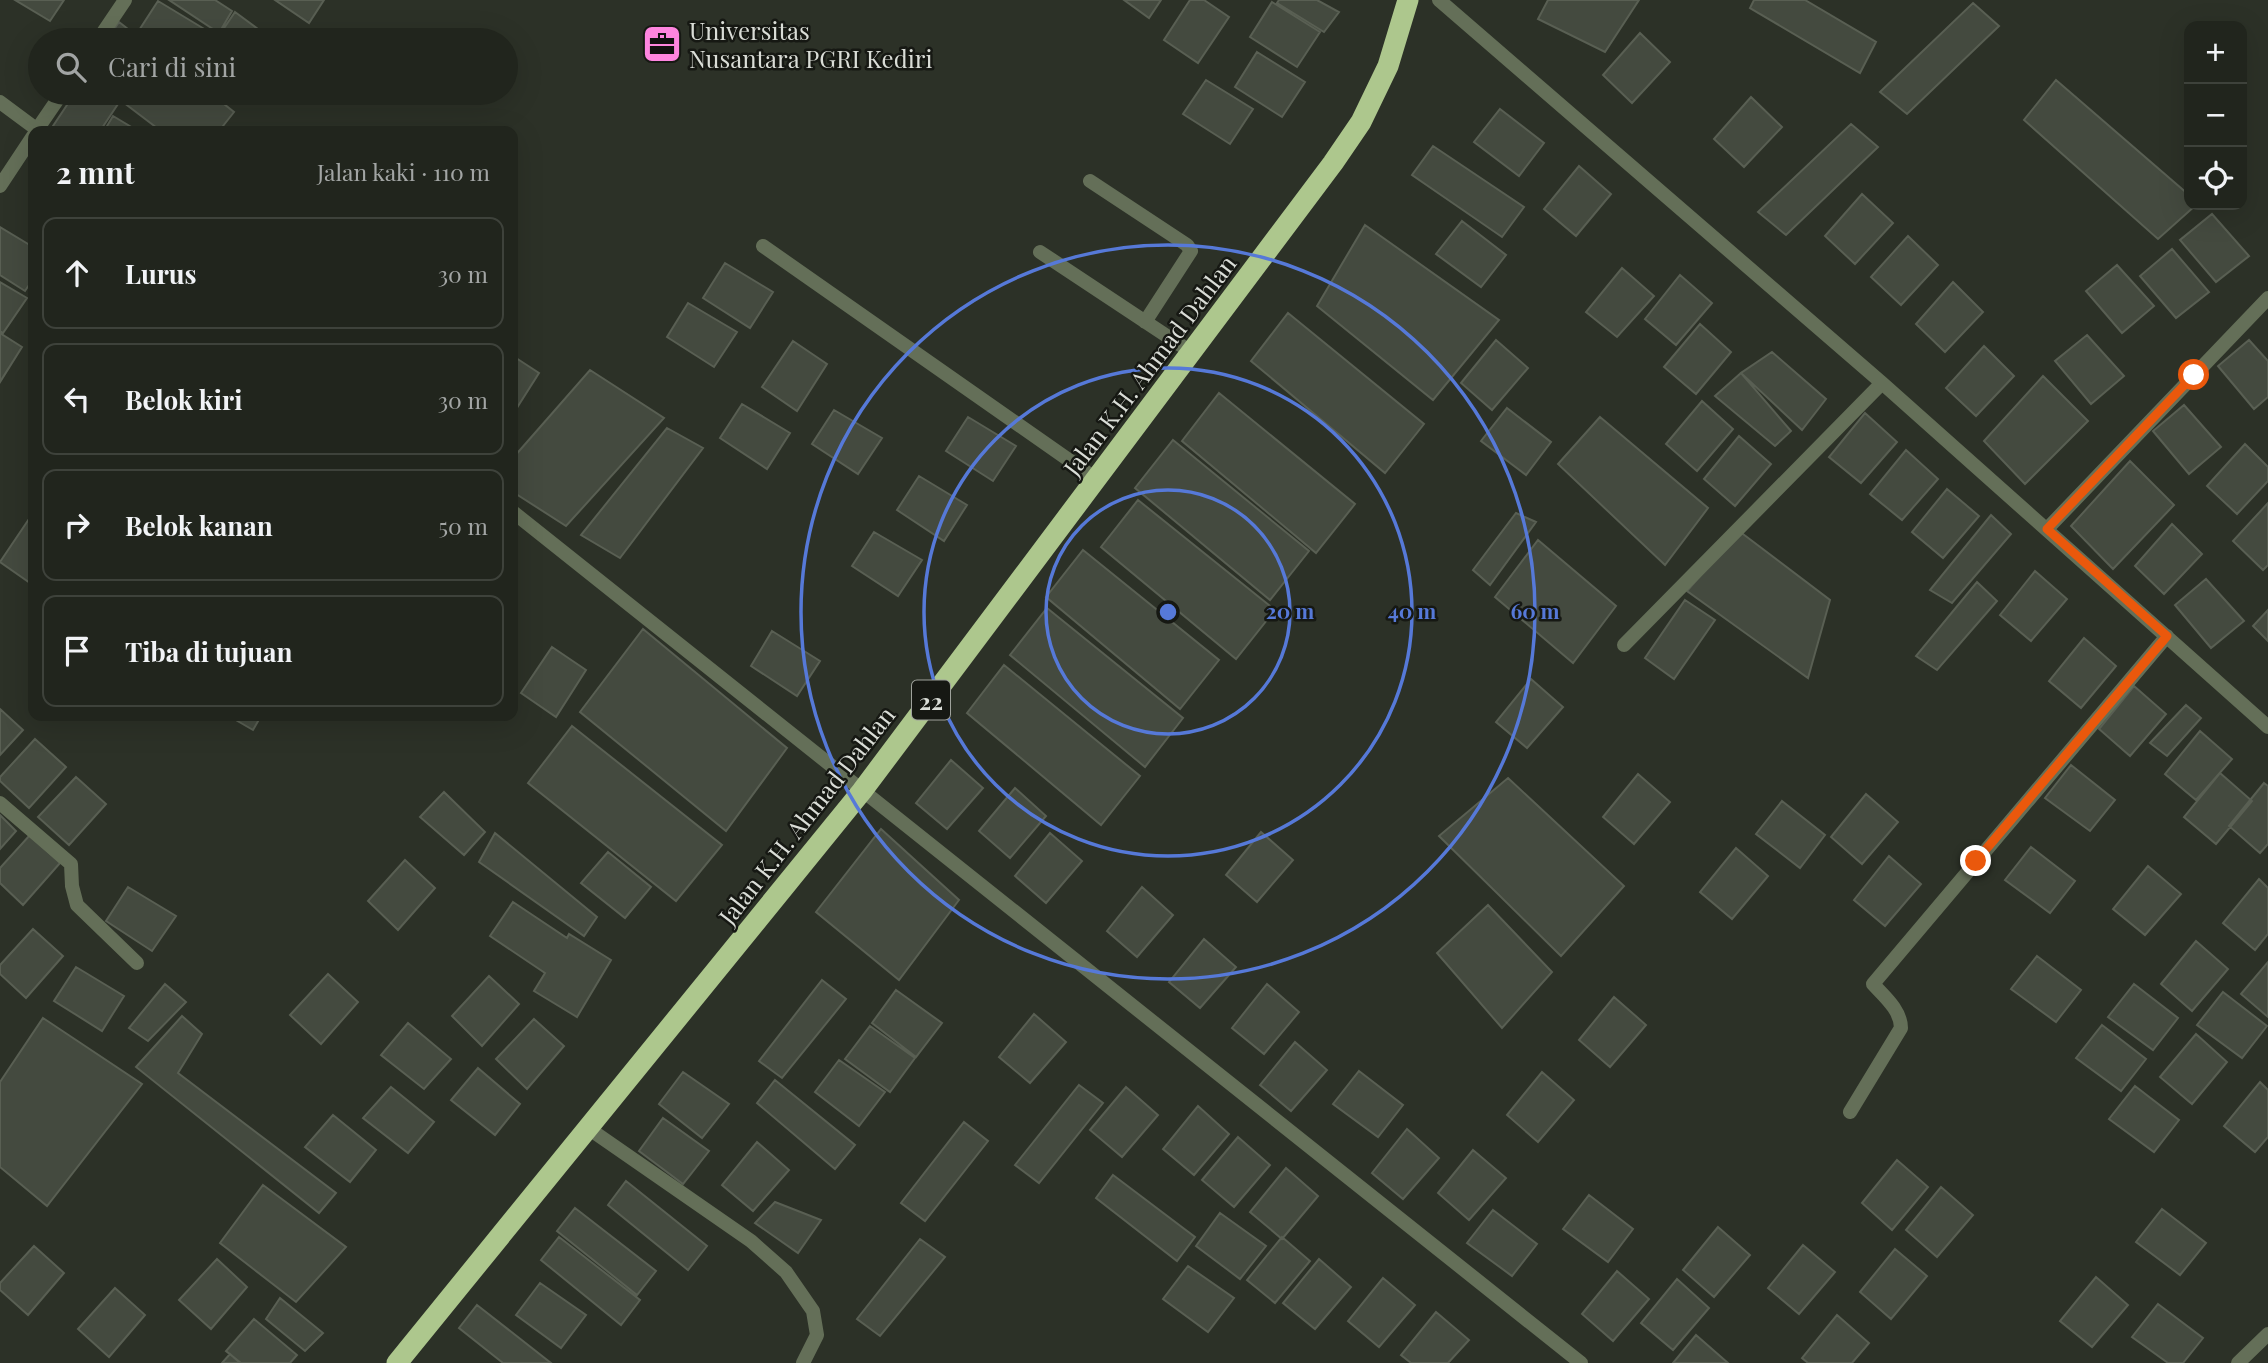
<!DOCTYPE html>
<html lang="id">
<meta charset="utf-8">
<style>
:root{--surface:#21251d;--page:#292d26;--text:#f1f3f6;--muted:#a2a5a4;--line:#3e423b}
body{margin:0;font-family:"Playfair Display",serif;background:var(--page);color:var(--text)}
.controls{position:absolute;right:21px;top:21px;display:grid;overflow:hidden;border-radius:14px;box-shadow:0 7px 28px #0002}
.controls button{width:63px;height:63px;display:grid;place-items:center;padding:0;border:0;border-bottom:2px solid var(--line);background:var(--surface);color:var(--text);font:35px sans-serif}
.stop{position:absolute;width:21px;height:21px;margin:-16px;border:5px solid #ea580c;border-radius:50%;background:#fff}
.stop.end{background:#ea580c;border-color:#fff;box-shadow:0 2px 7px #0008}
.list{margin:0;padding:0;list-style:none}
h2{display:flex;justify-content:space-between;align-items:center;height:91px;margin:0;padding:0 28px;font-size:30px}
h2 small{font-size:23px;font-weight:400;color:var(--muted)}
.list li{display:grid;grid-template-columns:46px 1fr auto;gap:21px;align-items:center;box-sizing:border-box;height:112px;margin:0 14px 14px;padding:0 14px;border:2px solid var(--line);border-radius:14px}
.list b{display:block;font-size:26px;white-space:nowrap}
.list em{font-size:23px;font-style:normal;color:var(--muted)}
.icon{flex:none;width:38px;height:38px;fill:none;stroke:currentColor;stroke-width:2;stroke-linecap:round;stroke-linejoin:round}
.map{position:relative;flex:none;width:2268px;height:1363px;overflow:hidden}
.search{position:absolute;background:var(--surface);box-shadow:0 7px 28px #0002;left:28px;top:28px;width:490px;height:77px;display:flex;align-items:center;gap:18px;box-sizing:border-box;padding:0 24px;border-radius:38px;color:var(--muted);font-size:26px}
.panel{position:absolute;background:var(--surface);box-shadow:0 7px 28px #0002;left:28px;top:126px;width:490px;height:595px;border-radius:14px}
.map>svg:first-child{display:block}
.building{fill:#444a3f;stroke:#595f53;stroke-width:2}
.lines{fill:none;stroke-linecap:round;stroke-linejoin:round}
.lane{stroke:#646f58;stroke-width:14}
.street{stroke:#646f58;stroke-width:14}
.highway{stroke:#adc78d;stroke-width:21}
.route{stroke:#ea580c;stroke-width:9}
.ring{fill:none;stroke:#5679d8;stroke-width:3.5}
.labels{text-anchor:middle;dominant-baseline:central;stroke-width:5;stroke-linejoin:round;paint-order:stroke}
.shield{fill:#161813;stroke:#9fa29c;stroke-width:2}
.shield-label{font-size:23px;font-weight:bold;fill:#daddd7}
.poi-label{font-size:24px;fill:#daddd7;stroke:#161813;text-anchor:start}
.street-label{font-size:24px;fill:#daddd7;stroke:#161813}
.centre{fill:#5679d8;stroke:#161813;stroke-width:3.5}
.ring-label{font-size:21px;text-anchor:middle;font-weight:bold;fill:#5679d8;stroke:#161813;stroke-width:5;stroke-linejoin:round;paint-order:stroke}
</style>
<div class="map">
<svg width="2268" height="1363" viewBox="0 0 2268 1363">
<rect width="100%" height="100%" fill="#2c3127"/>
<path class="building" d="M 15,0 L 64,0 L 50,21 Z
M 169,0 L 215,0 L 232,11 L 219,33 Z
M 275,0 L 324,0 L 309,23 Z
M 1124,0 L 1161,0 L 1149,18 Z
M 1190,0 L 1204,0 L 1229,17 L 1198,63 L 1164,40 Z
M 1279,0 L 1317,0 L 1339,12 L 1324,32 L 1277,3 Z
M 1548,0 L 1639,0 L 1605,52 L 1538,19 Z
M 1754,0 L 1805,0 L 1876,42 L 1860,73 L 1750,8 Z
M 158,1 L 206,30 L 200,40 L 145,40 L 136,35 Z
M 1272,2 L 1320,32 L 1297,67 L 1250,37 Z
M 1973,3 L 1999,26 L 1907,114 L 1880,92 Z
M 235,12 L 270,38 L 268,40 L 216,40 Z
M 119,22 L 142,40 L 107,40 Z
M 1640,33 L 1670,62 L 1632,103 L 1603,75 Z
M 1257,52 L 1305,82 L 1282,117 L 1235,87 Z
M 1206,80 L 1253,109 L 1230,144 L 1183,114 Z
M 2056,80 L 2189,195 L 2189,205 L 2196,205 L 2158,239 L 2024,120 Z
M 75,93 L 102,93 L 118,104 L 100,131 L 60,131 L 53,126 Z
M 111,93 L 210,93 L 234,112 L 219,131 L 161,131 Z
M 1751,97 L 1782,127 L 1744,167 L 1714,139 Z
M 1500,109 L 1544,143 L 1519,176 L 1474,142 Z
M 113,116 L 138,131 L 104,131 Z
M 1851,124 L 1878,147 L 1786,235 L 1758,212 Z
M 1433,146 L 1524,207 L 1502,237 L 1412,175 Z
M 1579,166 L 1611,194 L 1576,236 L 1544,209 Z
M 1862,194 L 1893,223 L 1855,264 L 1825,236 Z
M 2212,214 L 2249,256 L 2216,282 L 2180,240 Z
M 1462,221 L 1506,255 L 1481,287 L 1436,254 Z
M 1365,225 L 1499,320 L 1433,400 L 1317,306 Z
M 0,227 L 33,247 L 33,279 L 25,291 L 0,275 Z
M 1908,236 L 1938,265 L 1901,305 L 1871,277 Z
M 2172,249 L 2209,292 L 2176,318 L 2140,276 Z
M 725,263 L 773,292 L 750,328 L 703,298 Z
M 2117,265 L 2154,306 L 2122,333 L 2086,291 Z
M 1622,268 L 1654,296 L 1617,337 L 1586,312 Z
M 1680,275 L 1712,303 L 1676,345 L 1645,319 Z
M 0,282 L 27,298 L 3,333 L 0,331 Z
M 1953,282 L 1983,312 L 1945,352 L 1916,324 Z
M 688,303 L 737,332 L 714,367 L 667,337 Z
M 1288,313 L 1424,424 L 1385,473 L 1251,361 Z
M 1700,324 L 1731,352 L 1696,394 L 1664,367 Z
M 0,333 L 22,347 L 0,382 Z
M 2087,335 L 2124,376 L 2091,404 L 2055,361 Z
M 1496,340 L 1528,368 L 1492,410 L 1461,383 Z
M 2249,340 L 2268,361 L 2268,397 L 2254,409 L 2218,366 Z
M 793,341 L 827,364 L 797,411 L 762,387 Z
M 1984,346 L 2014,376 L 1976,416 L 1946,388 Z
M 1772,352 L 1826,399 L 1802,430 L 1741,373 Z
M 513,356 L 539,373 L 513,414 Z
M 590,370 L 664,418 L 566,526 L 513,492 L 513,458 Z
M 1741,373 L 1791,431 L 1775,446 L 1715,396 Z
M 2043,376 L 2088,421 L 2025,484 L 1984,441 Z
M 1219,393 L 1355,504 L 1316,553 L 1182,441 Z
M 1702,401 L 1733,429 L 1697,471 L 1666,444 Z
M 742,404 L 790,433 L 767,469 L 720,438 Z
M 2184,405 L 2221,447 L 2189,474 L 2153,431 Z
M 1507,408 L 1551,442 L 1526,475 L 1481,441 Z
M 834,410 L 882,438 L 858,474 L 812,444 Z
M 1865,413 L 1897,442 L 1861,483 L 1829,457 Z
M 968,417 L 1016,446 L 993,481 L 946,451 Z
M 1600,417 L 1708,508 L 1665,565 L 1558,464 Z
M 667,428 L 703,448 L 620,558 L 581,535 Z
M 1739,436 L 1771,464 L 1735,506 L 1704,479 Z
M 1173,440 L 1309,551 L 1270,600 L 1135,488 Z
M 2245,444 L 2268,467 L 2268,481 L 2237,514 L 2207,486 Z
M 1906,450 L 1938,479 L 1902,520 L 1870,494 Z
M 2130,461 L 2174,505 L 2113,569 L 2071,526 Z
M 919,476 L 967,505 L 944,541 L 897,510 Z
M 1947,489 L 1979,516 L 1943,558 L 1912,532 Z
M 1138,500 L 1275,610 L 1236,659 L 1101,547 Z
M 2268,503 L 2268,565 L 2263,570 L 2233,541 Z
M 1516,513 L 1536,522 L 1490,585 L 1473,570 Z
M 1991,515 L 2011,534 L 1952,603 L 1930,590 Z
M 31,516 L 33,517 L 33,585 L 0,562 Z
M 2172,524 L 2202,554 L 2164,594 L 2135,566 Z
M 1739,531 L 1830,600 L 1808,678 L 1687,591 Z
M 874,532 L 922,560 L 898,596 L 852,566 Z
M 1538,540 L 1616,606 L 1573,663 L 1495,597 Z
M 1083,550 L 1219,660 L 1180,709 L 1046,597 Z
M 2035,571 L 2067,599 L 2031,641 L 2000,615 Z
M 2206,579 L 2244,621 L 2211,648 L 2175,605 Z
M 1977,582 L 1997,601 L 1937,670 L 1916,656 Z
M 1685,600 L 1715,620 L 1674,679 L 1645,658 Z
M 1047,608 L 1183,718 L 1145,767 L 1010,655 Z
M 2268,610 L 2268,641 L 2253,626 Z
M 643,629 L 787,748 L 726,831 L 580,712 Z
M 772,631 L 820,661 L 797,696 L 751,666 Z
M 2084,638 L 2116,666 L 2081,708 L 2049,681 Z
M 552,647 L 586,670 L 556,717 L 521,693 Z
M 1004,665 L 1140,776 L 1101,825 L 967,713 Z
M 1531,679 L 1563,707 L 1527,748 L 1496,722 Z
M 2134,686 L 2166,714 L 2130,756 L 2099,729 Z
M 2186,705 L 2201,718 L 2167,756 L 2150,743 Z
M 0,709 L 23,730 L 0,755 Z
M 229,716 L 261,716 L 253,730 Z
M 572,726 L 722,845 L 676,901 L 528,783 Z
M 2200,731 L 2232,759 L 2196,800 L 2165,774 Z
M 35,739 L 66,767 L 29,808 L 0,781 L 0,777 Z
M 951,760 L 983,788 L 947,829 L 916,803 Z
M 2071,765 L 2115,800 L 2090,831 L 2045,798 Z
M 2220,773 L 2252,801 L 2216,844 L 2184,817 Z
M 1638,774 L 1670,802 L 1634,844 L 1603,817 Z
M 76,777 L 106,804 L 69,845 L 38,817 Z
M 1508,778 L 1624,886 L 1561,956 L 1439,836 Z
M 2264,783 L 2268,786 L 2268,844 L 2260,853 L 2229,826 Z
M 1015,788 L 1046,816 L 1010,858 L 979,831 Z
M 444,792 L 485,832 L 464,855 L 420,817 Z
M 1866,794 L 1898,822 L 1862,864 L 1831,837 Z
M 1782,801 L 1825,835 L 1800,868 L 1756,834 Z
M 0,815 L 16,831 L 0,849 Z
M 881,829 L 959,900 L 899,980 L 816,912 Z
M 1261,832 L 1293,860 L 1257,902 L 1226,875 Z
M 495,833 L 597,917 L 584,936 L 479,862 Z
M 1050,833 L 1082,861 L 1046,903 L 1015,876 Z
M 30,835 L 60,863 L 23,905 L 0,883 L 0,868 Z
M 2031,847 L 2075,881 L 2050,913 L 2005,880 Z
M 1736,848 L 1768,876 L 1732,919 L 1700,892 Z
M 608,852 L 651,887 L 625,918 L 581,883 Z
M 1889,856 L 1921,884 L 1885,926 L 1854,900 Z
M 405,860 L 435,888 L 398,930 L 368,901 Z
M 2148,866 L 2181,894 L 2145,935 L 2113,909 Z
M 2259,879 L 2268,888 L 2268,934 L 2255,950 L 2223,923 Z
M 128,887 L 176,916 L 152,951 L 106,921 Z
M 1142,887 L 1173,915 L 1137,957 L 1107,931 Z
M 513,902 L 567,938 L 569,934 L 611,960 L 577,1017 L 534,991 L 545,973 L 490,936 Z
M 1488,905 L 1552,972 L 1502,1028 L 1437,953 Z
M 33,929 L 63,956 L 26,998 L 0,974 L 0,965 Z
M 1204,939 L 1236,967 L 1200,1008 L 1169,982 Z
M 2196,941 L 2228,969 L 2192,1011 L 2161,984 Z
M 2037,956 L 2081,990 L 2056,1022 L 2011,989 Z
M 2268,962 L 2268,1017 L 2241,994 Z
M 76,967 L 124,996 L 102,1031 L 54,1001 Z
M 328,974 L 358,1002 L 321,1044 L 290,1015 Z
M 489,976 L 519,1004 L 482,1046 L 452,1016 Z
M 822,980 L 846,999 L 782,1078 L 759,1061 Z
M 165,984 L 186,1002 L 148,1041 L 129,1028 Z
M 1267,984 L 1299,1012 L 1264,1054 L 1232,1028 Z
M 2134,984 L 2178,1018 L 2153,1050 L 2108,1017 Z
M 896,990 L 942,1023 L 916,1057 L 872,1023 Z
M 2223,992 L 2267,1026 L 2242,1058 L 2197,1025 Z
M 1614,997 L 1646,1025 L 1610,1067 L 1579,1040 Z
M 1034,1014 L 1066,1042 L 1030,1083 L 999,1057 Z
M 182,1016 L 202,1034 L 178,1073 L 336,1193 L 319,1213 L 136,1067 Z
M 43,1018 L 142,1084 L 47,1206 L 0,1167 L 0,1082 Z
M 534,1019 L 564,1046 L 527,1089 L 496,1059 Z
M 408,1023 L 451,1059 L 424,1089 L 381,1055 Z
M 2102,1025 L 2146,1059 L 2121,1091 L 2076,1058 Z
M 870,1026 L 915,1058 L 890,1092 L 845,1059 Z
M 2196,1034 L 2227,1062 L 2192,1104 L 2160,1077 Z
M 1295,1042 L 1327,1070 L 1291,1111 L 1260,1085 Z
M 839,1060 L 885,1092 L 859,1126 L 815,1092 Z
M 478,1068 L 520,1104 L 495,1135 L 451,1100 Z
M 1359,1071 L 1403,1105 L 1378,1137 L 1333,1104 Z
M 683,1072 L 729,1104 L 702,1138 L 659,1104 Z
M 1542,1072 L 1574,1100 L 1538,1142 L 1507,1115 Z
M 775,1080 L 855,1145 L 835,1169 L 757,1103 Z
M 2260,1082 L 2268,1090 L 2268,1137 L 2255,1152 L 2224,1126 Z
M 1079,1085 L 1103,1103 L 1039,1183 L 1015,1165 Z
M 2135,1086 L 2179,1120 L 2154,1152 L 2109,1119 Z
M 391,1087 L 434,1122 L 408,1153 L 363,1118 Z
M 1126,1087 L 1158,1115 L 1122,1157 L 1090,1130 Z
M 1198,1106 L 1229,1134 L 1194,1175 L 1163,1149 Z
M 333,1115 L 376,1150 L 350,1182 L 305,1147 Z
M 663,1118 L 709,1151 L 683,1184 L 639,1151 Z
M 964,1122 L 988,1141 L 925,1221 L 901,1203 Z
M 1407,1129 L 1439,1158 L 1403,1199 L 1372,1173 Z
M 1238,1137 L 1270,1165 L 1234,1207 L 1202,1180 Z
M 757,1142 L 789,1170 L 753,1211 L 722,1185 Z
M 1473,1150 L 1506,1178 L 1469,1220 L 1438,1193 Z
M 1897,1160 L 1928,1187 L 1892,1230 L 1862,1203 Z
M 1286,1168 L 1318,1196 L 1282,1239 L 1250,1212 Z
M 1113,1175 L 1195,1237 L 1177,1261 L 1096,1198 Z
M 626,1181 L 707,1246 L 688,1270 L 608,1205 Z
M 263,1185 L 346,1247 L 296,1302 L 220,1243 Z
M 1941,1187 L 1973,1215 L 1937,1257 L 1906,1230 Z
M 1589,1195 L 1633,1229 L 1608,1262 L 1563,1229 Z
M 775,1202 L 821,1220 L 798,1253 L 755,1223 Z
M 575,1208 L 656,1271 L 637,1295 L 557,1231 Z
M 2162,1209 L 2206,1243 L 2180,1275 L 2136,1242 Z
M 1493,1210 L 1537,1244 L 1512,1276 L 1467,1243 Z
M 1220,1213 L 1266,1246 L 1240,1279 L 1196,1246 Z
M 1718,1227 L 1750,1255 L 1714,1297 L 1683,1270 Z
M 559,1237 L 640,1300 L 621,1325 L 541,1260 Z
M 1282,1237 L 1310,1261 L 1275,1303 L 1247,1280 Z
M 920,1239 L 945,1257 L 880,1336 L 857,1319 Z
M 1803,1245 L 1835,1272 L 1799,1314 L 1768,1288 Z
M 34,1246 L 64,1273 L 28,1315 L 0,1290 L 0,1283 Z
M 1895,1249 L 1927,1276 L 1891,1319 L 1860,1292 Z
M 217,1259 L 247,1287 L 211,1329 L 179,1300 Z
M 1319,1259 L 1351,1287 L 1315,1329 L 1283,1303 Z
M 1188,1266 L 1234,1298 L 1208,1332 L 1163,1299 Z
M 1617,1271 L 1649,1299 L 1613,1341 L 1582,1314 Z
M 2096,1277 L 2128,1305 L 2092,1347 L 2060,1321 Z
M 1383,1278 L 1415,1305 L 1379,1347 L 1348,1321 Z
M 1677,1279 L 1709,1308 L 1673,1350 L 1641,1323 Z
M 540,1283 L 586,1315 L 561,1348 L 516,1315 Z
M 115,1288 L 145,1315 L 109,1357 L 78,1329 Z
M 280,1298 L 323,1333 L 305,1351 L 266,1319 Z
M 2158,1304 L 2203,1338 L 2183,1363 L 2168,1363 L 2132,1337 Z
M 477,1305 L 551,1363 L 503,1363 L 459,1328 Z
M 1436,1312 L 1469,1340 L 1448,1363 L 1411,1363 L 1401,1355 Z
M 1837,1315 L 1869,1343 L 1852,1363 L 1808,1363 L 1802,1358 Z
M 254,1319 L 297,1355 L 290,1363 L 241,1363 L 226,1351 Z
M 1696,1335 L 1728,1363 L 1673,1363 Z
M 230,1354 L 240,1363 L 222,1363 Z"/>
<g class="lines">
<path class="lane" d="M 1090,181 L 1187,245 L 1191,251 L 1145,322
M 1040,252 L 1191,352"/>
<path class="street" d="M 1439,0 L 1882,383 L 2268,727
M 98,40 L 125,0
M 0,102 L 39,131
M 36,131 L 62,93
M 0,186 L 33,136
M 763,246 L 1096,479
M 513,512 L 1581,1363
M 2047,529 L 2268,298
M 1624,645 L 1882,383
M 0,803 L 71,864 L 72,886 L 77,905 L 137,963
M 1850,1112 L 1901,1028 C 1901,1010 1884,996 1873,984 L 2167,636
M 588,1128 L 751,1241 L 786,1272 L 813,1311 L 817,1335 L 803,1363
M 2238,1363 L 2268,1334"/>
<path class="highway" d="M 397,1363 L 862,791 L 1333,163 L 1361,122 L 1388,66 L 1408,0"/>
</g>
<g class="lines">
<path class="route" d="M 1976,861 L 2167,636 L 2047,529 L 2194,375"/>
</g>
<g class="ring">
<circle cx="1168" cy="612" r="122"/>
<circle cx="1168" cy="612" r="244"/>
<circle cx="1168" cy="612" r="367"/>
</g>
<defs>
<g id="office-square" transform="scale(2.0125)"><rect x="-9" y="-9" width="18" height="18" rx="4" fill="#fe85df" stroke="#161813"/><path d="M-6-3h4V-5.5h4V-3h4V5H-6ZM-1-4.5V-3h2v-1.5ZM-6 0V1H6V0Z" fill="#111"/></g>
</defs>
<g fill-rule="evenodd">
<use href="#office-square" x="662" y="44"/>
</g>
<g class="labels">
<rect class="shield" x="912" y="680.5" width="38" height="39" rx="5"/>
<g class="shield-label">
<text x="931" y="700">22</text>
</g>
<g class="poi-label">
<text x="689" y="30">Universitas<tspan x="689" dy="28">Nusantara PGRI Kediri</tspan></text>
</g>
<g class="street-label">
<text transform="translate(1149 365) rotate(-53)">Jalan K.H. Ahmad Dahlan</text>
<text transform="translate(806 815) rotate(-52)">Jalan K.H. Ahmad Dahlan</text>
</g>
</g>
<circle cx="1168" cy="612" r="10" class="centre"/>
<g class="ring-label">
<text x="1290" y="619">20 m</text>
<text x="1412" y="619">40 m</text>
<text x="1535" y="619">60 m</text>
</g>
</svg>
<div class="controls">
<button>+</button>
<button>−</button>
<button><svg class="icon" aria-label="locate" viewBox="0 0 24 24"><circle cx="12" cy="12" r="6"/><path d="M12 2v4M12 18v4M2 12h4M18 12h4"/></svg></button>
</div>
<div class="stop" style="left:2194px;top:375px"></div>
<div class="stop end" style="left:1976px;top:861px"></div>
<div class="search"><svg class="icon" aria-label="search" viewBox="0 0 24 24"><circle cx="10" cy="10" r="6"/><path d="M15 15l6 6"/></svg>Cari di sini</div>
<section class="panel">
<h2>2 mnt<small>Jalan kaki · 110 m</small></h2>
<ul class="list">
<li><svg class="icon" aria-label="ahead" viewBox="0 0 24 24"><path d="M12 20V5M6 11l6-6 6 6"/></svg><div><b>Lurus</b></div><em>30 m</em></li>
<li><svg class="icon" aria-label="left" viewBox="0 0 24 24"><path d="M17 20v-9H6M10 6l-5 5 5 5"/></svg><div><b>Belok kiri</b></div><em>30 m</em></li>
<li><svg class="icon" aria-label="right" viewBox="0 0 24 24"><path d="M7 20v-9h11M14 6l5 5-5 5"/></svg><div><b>Belok kanan</b></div><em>50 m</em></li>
<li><svg class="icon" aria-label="arrive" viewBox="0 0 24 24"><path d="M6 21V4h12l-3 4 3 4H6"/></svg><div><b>Tiba di tujuan</b></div></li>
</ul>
</section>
</div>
